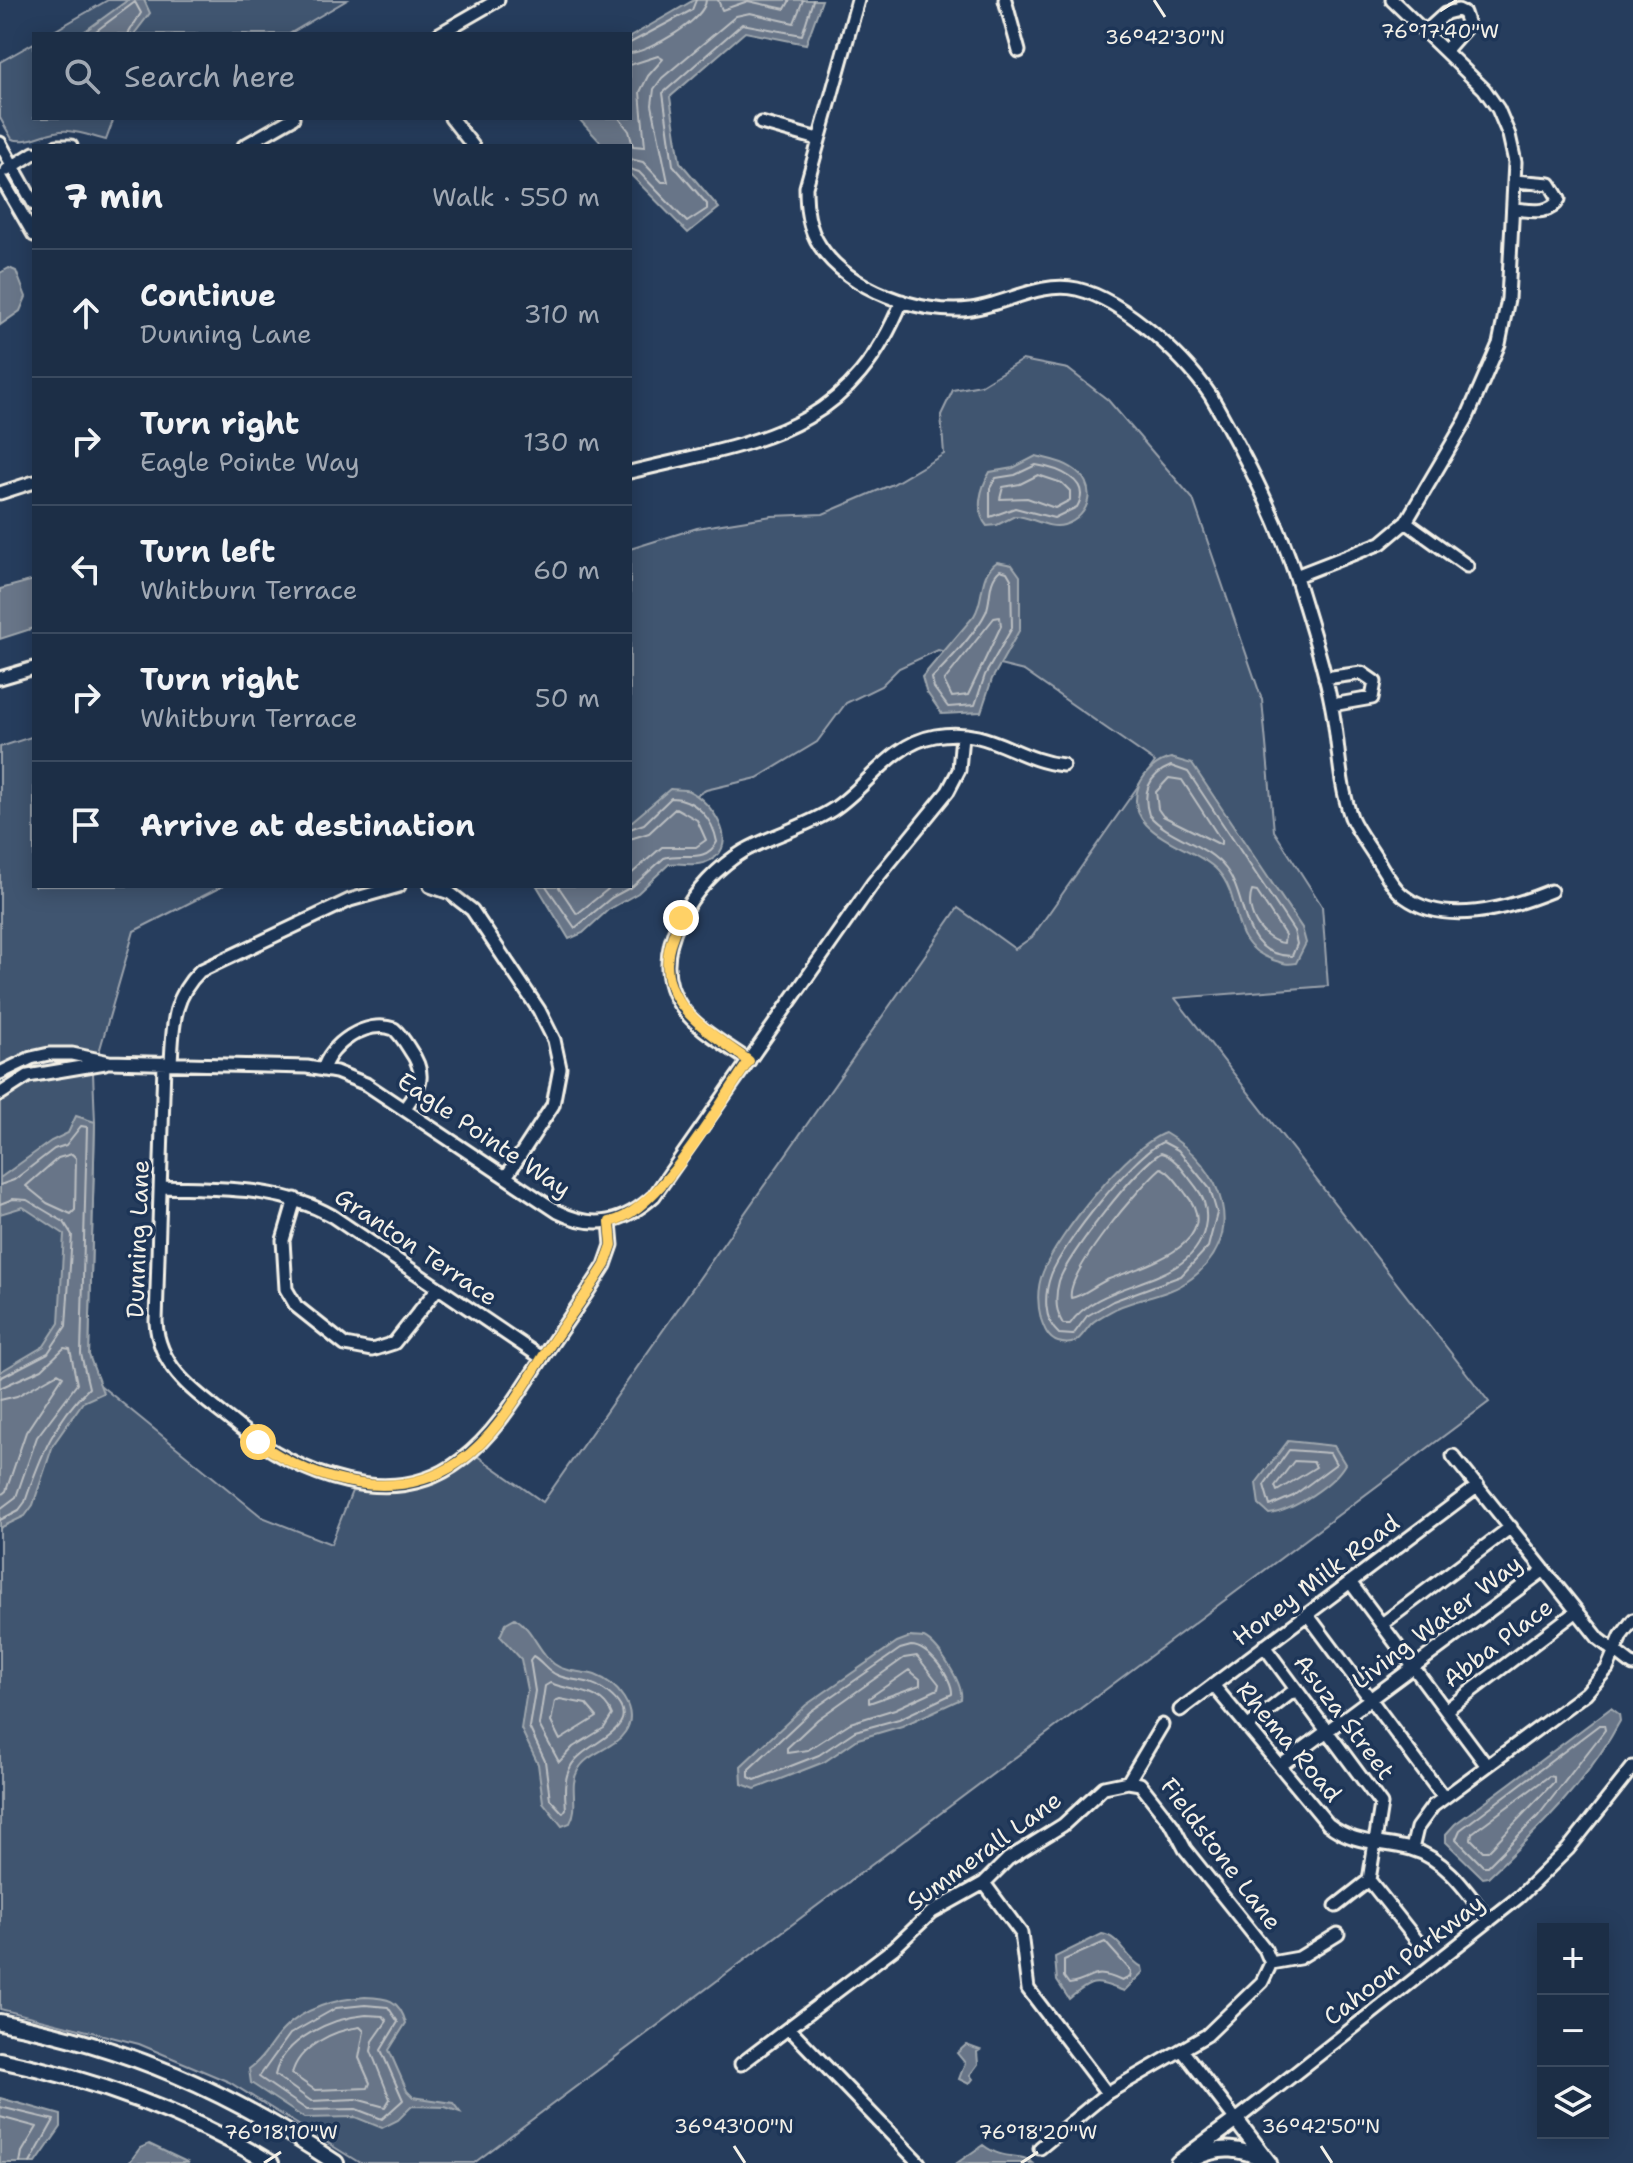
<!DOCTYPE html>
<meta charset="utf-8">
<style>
:root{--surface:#1c2e46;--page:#25364d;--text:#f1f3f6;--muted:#a0a8b3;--line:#3a4a5f}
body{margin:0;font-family:"Shantell Sans",sans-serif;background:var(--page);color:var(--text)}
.controls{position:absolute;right:24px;bottom:24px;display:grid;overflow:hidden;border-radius:0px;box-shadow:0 4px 20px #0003}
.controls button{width:72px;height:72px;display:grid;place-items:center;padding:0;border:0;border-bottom:2px solid var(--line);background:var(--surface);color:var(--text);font:40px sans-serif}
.stop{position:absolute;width:24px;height:24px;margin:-18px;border:6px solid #ffd166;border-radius:50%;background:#fff}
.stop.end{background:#ffd166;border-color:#fff;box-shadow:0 2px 8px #0008}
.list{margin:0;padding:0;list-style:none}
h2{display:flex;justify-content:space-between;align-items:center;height:104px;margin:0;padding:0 32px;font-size:34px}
h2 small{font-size:26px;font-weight:400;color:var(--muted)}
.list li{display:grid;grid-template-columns:52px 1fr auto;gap:24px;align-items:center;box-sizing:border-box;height:128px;padding:0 32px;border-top:2px solid var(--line)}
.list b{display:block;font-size:30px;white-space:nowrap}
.list p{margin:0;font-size:26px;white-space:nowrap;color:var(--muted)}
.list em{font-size:26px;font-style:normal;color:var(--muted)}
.icon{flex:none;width:44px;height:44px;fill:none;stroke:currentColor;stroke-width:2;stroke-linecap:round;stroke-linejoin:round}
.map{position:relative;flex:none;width:1633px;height:2163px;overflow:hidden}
.search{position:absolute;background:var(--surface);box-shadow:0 4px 20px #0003;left:32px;top:32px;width:600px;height:88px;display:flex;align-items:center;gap:20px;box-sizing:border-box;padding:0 28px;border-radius:0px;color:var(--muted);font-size:30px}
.panel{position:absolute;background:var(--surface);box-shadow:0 4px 20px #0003;left:32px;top:144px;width:600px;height:744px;border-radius:0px}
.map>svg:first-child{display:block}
.green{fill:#40546f;stroke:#9aa2ac;stroke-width:2}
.water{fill:#677588;stroke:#9fa7ae;stroke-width:2}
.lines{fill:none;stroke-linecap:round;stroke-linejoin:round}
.shore{stroke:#bcbfc2;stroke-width:2}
.minor-casing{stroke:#f4f1e8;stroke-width:17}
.tertiary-casing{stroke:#f4f1e8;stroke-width:20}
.minor{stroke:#1d3557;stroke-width:11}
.tertiary{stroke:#1d3557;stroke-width:14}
.route{stroke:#ffd166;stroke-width:10}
.ticks{fill:none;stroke:#f4f1e8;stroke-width:3}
.labels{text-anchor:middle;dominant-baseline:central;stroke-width:7;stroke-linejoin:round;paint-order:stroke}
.street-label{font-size:24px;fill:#f4f1e8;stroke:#1d3557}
.ticks-label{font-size:20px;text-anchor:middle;fill:#f4f1e8;stroke:#1d3557;stroke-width:7;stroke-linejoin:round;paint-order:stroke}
</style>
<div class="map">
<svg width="1633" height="2163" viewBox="0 0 1633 2163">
<rect width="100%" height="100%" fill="#263d5d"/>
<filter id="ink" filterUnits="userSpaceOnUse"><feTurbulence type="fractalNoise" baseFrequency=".0125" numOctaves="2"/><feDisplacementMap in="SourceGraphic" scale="16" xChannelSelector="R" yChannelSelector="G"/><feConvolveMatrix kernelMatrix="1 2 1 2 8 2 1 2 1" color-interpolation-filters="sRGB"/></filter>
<g filter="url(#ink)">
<path class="green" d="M 108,0 L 347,0 L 289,34 L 49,34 Z
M 34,43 L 34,118 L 114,118 L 106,140 C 94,137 81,132 68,131 C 48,129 31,145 12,139 L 0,118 L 0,62 Z
M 1022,360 L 1068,369 L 1108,400 L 1193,499 L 1262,700 L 1274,831 L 1322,906 L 1328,986 L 1175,998 L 1489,1402 L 474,2163 L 360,2163 L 229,2082 L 139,2044 L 0,2009 L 0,747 L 34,736 L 34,886 L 223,886 L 134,931 L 93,1073 L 95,1122 L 89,1355 L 95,1381 L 262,1517 L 331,1544 L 352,1491 C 399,1497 439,1483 477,1456 L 543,1502 L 958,908 L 1015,949 L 1032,937 L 1155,762 L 1024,671 L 938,650 L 899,668 L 881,686 L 846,703 L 817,742 L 757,778 L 706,790 L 695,796 L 689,791 L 630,823 L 630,549 L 697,528 L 772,516 L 823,514 L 893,484 L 944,454 L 941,415 L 953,390 L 981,385 Z"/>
<path class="water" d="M 128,0 L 144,0 L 150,13 L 134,34 L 81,34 Z
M 694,0 L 822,0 L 806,44 L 745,32 L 670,97 L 680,162 L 719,208 L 688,233 L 630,174 L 630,146 L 604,146 L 578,118 L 630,118 L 630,37 Z
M 9,268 L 16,271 L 26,297 L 20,311 L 0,325 L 0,273 Z
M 1036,456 C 1048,459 1062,461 1072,468 C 1098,484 1092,516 1064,525 C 1048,530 1031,516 1015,516 L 997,525 L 987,526 C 974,511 981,487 990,472 L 1013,468 Z
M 997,562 L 1012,565 L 1020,576 L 1020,629 L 992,679 L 981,712 L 942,714 L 926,691 L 922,677 L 974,616 C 985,599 978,575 997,562 Z
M 34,580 L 34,628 L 0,639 L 0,589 Z
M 1171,758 L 1192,764 L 1302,928 L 1306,943 L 1296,963 C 1287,965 1282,963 1273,960 C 1225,943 1245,901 1218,871 C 1194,845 1120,835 1139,785 C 1145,772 1157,761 1171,758 Z
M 670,789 C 675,790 684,789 689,791 C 711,801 741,844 711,860 C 697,868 684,862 669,864 L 638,893 L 608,910 L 583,933 L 569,939 L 537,886 L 630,886 L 630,823 Z
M 76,1116 L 95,1122 L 89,1355 L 103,1393 L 83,1402 L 53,1445 L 33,1505 L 25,1516 L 0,1528 L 0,1372 L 44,1346 L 59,1323 L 64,1234 L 23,1207 L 0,1214 L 0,1178 L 51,1141 L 68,1133 Z
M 1165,1133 C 1223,1166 1252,1239 1185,1283 C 1165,1296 1139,1298 1117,1308 C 1110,1312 1097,1318 1091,1324 C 1081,1335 1078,1348 1058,1342 C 1048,1339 1044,1328 1041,1319 C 1037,1303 1037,1287 1043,1272 C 1057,1236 1130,1145 1165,1133 Z
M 1288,1441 L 1334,1446 L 1345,1464 C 1334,1484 1293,1511 1269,1514 L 1259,1505 L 1256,1483 Z
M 515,1618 C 533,1629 538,1652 554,1664 C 566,1673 582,1671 595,1675 C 617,1683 640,1710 625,1732 C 614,1749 588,1752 578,1770 C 568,1787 580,1806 570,1823 L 562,1826 L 543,1802 L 538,1764 L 521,1729 L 527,1690 L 521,1659 L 500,1636 L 506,1623 Z
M 910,1637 C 915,1638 920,1637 924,1638 C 938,1645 964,1684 961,1699 L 902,1726 L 858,1739 L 824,1762 L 755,1789 L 742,1784 L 741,1766 L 806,1705 L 897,1642 Z
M 1611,1708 L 1619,1714 L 1620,1721 C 1589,1780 1536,1832 1488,1877 L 1483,1878 L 1446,1842 L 1446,1834 L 1455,1824 Z
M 1102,1934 C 1120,1936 1126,1959 1142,1967 L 1143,1972 L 1124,1991 C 1095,1981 1094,1978 1069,1999 L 1057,1981 L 1055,1957 Z
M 365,1997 C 388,1998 399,1999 406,2023 L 389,2050 L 407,2091 L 413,2097 L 453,2103 L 460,2112 L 445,2107 L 412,2106 L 398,2120 L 382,2128 L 355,2117 L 304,2118 L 251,2083 L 249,2069 C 265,2058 270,2043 283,2030 C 303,2008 337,1999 365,1997 Z
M 966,2045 L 980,2050 L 977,2052 L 978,2064 L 970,2075 L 973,2079 L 969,2084 L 959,2079 L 965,2063 L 957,2053 Z
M 0,2098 L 61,2115 L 61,2127 L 36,2163 L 0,2163 Z
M 149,2144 L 189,2163 L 129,2163 L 140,2148 Z
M 983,2145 C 1005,2162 1021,2152 1033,2163 L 957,2163 Z"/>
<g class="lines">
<path class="shore" d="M 718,0 L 722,10 L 748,1 L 785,9 L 790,0
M 92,34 L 135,2 L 141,13 L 128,34
M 630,43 L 692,10 L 696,0
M 630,53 C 649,52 705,20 706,0
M 619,118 L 629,131 L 633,146 L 645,147 L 640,92 L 648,76 L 663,59 L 658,56 L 630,65
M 630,159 L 643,162 L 662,182 L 668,182 L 652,105 L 654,89 L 662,78 L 736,16 L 750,13 L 794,23 L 803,0
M 630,169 L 639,172 L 687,222 L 707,209 L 707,204 L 673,165 L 663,93 L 742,24 L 802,35 L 813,0
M 1036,465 C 1056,468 1093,480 1077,507 L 1054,518 L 1015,508 L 990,517 L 990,488 L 996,478 L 1015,475 Z
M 1038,475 L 1062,483 L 1070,491 L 1070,500 L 1055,508 L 1027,498 L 1000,499 L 1003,487 L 1020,484 Z
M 1000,570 L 1007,572 L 1011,579 L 1012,628 L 985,675 L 975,705 L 948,707 L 934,688 L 932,678 C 948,662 976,633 986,612 C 992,598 987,581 1000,570 Z
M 1000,617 L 1001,626 L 968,695 L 952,697 L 944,681 L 994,618 Z
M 1171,766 L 1188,772 L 1294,931 L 1297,944 L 1292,956 C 1239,956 1249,899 1226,869 C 1206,843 1170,839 1149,815 C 1142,793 1148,775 1171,766 Z
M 1169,778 L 1182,780 L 1221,840 L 1221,845 L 1163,816 L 1158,809 L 1156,792 Z
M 630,839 L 649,833 L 676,808 L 697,820 L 706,840 L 696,847 L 662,847 L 630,875
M 546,886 L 575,928 L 611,898 L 633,886 L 664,858 C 684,852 705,864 717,842 C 713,819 695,798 671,798 L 644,824 L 630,829
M 558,886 L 577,914 L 612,886
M 1252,891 L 1257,892 L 1285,935 L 1284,943 C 1262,941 1244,912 1252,891 Z
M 1163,1142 L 1178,1150 L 1210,1189 L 1217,1213 L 1208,1247 L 1181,1276 L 1113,1301 L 1087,1316 L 1073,1335 L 1059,1334 C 1043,1320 1044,1294 1051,1275 C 1062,1245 1134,1154 1163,1142 Z
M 1161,1153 C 1176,1157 1186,1175 1196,1187 C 1204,1197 1207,1209 1206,1221 C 1198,1290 1102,1275 1070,1324 L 1063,1324 C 1055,1311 1055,1296 1059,1281 C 1067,1256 1138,1165 1161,1153 Z
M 72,1154 L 76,1158 L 75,1210 L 71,1214 L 47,1203 L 26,1186 L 58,1158 Z
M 1161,1168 C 1171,1172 1179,1185 1186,1194 C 1227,1244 1139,1268 1109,1279 C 1096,1284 1084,1296 1071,1298 C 1066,1272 1140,1186 1161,1168 Z
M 0,1185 L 14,1180 L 54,1149 L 66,1145 L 81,1126 L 87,1127 L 81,1354 L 89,1388 C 55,1420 40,1457 25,1502 L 19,1510 L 0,1520
M 0,1204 L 13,1199 L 27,1200 L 64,1222 L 72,1235 L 66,1326 L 48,1353 L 0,1378
M 0,1388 L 42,1369 L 64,1348 L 70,1349 L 77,1384 L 37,1437 L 16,1497 L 0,1509
M 0,1400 L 17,1396 L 58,1373 L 63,1376 L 26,1432 L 6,1491 L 0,1496
M 1289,1450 L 1330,1453 L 1336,1464 L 1293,1496 L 1270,1506 L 1264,1485 Z
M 1294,1461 L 1313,1462 L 1316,1467 L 1277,1491 L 1275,1486 Z
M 911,1646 C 928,1646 953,1678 952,1694 L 899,1719 L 855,1731 L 819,1755 L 755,1780 L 749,1777 L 749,1769 L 811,1711 L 900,1649 Z
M 533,1656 C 541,1660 547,1671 557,1675 C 572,1682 590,1679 604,1690 C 656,1727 585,1740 571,1766 C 563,1780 565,1794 566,1809 L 563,1813 L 550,1799 L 545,1761 L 529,1727 L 535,1691 L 530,1660 Z
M 917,1656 L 939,1684 L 938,1689 L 895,1709 L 850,1723 L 808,1750 L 787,1753 L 787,1748 L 818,1719 L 904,1658 Z
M 909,1670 L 920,1679 L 920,1685 L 869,1703 L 869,1698 Z
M 550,1683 C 573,1692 602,1689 612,1715 L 604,1728 L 573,1747 L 559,1762 L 539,1725 L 545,1686 Z
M 560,1699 L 586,1704 L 597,1717 L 560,1740 L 551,1722 L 555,1701 Z
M 1599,1725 L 1604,1725 L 1605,1730 L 1538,1816 L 1488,1866 L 1483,1866 L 1456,1839 L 1460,1830 Z
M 1549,1776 L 1554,1777 L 1554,1782 L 1488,1851 L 1483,1851 L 1471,1839 L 1472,1833 Z
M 1105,1942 L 1131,1971 L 1130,1977 L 1122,1981 C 1090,1966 1094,1981 1069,1984 L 1064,1977 L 1064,1960 Z
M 365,2005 L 388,2007 L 398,2022 L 381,2050 L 403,2100 L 382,2119 L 356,2109 L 307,2110 L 259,2077 L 290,2034 L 336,2008 Z
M 366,2015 L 383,2016 L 387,2021 L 373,2041 L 371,2051 L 390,2099 L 385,2107 L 356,2099 L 311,2101 L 275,2075 C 283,2039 332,2018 366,2015 Z
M 360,2027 L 364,2031 L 359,2058 L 370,2083 L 368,2088 L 315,2090 L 292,2074 C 298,2047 334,2030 360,2027 Z
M 0,2107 L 54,2120 L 30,2163
M 0,2117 L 37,2127 L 22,2152 L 20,2163"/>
<g class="minor-casing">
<path id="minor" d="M 858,0 L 806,187 C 806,208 808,228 820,246 C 848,289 921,316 971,309 C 1007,304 1040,281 1077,289 C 1124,300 1192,362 1215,403 C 1247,460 1277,518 1297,580 C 1309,620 1323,661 1331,703 C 1339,740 1338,781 1351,817 C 1357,831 1368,845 1376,858 C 1385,872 1393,888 1405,897 C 1446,927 1509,908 1551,891
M 1005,0 L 1019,51
M 1425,32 L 1446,13 L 1458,10 L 1464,13 L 1468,25 L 1445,51
M 439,34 L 498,0
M 451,118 L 473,146
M 761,123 L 818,139
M 0,143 L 34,204
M 57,146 L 71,146
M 244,146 L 293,118
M 7,170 L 34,153
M 0,176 L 34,235
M 1513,209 C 1529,210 1550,216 1559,199 L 1550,184 L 1514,181
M 630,472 C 756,441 847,436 902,301
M 0,493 L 34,482
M 1406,522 L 1467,566
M 1296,576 L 1381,543 L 1406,522 L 1466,420 L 1499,344 L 1508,299 L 1515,162 L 1509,135 L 1498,109 L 1484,89 L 1392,0
M 0,678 L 34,668
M 1325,678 L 1362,673 L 1375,682 L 1372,698 L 1332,705
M 430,886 L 450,893 L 472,910 L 539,1010 L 554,1040 L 560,1068 L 553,1105 L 506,1177
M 749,1061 C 727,1045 698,1030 682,1008 C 642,954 695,880 744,851 C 772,835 805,827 832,810 C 868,787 890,744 935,736 C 990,726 1015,760 1063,765
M 164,1063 L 156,1322 C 159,1373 203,1397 239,1427 C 298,1475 393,1513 461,1460 C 498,1432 522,1388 547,1351 C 566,1322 587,1294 605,1265 L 612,1245 L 610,1222
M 171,1063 C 173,1027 172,998 200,971 L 350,900 L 399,886
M 323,1070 C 330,1044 366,1019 394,1029 C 401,1035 405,1042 410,1050 C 427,1074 421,1086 405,1108
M 0,1073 L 31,1058 L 49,1054 L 72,1054 L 109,1062 L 307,1067 L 336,1072 L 366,1084 L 558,1212 C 594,1230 624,1223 654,1196 L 873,883 L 948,791 L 959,770 L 962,735
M 0,1094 L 28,1076 L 105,1063
M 162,1187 C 222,1189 279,1186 332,1216 L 542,1358
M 295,1199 L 283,1240 L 286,1289 L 296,1306 L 345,1345 L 372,1350 L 394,1343 L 438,1288
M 1453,1456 L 1599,1639 L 1633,1665
M 1350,1582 L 1487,1766
M 1307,1614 L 1444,1798
M 1382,1624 L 1511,1527
M 1264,1646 L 1381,1804 L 1369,1880 L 1418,1942
M 1213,1685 L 1328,1824 C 1354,1845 1381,1841 1411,1849 C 1447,1859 1468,1893 1489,1921
M 1180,1710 L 1478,1486
M 1446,1710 L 1577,1611
M 1247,1727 L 1296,1689
M 1280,1766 L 1544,1570
M 1128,1782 L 1140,1784 L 1173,1826 L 1185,1849 L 1265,1949 L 1271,1963
M 1412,1849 L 1417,1828 L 1433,1806 L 1586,1693 L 1607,1669 L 1621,1636 L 1633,1620
M 984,1883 L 1021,1933 L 1028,1989 L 1107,2093
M 1336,1906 L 1369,1880
M 789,2028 L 919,2163
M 1182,2050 L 1236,2120 L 1519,1897 L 1568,1849 L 1633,1767
M 741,2064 L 894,1948 L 932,1912 L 984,1883 L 1008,1859 L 1063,1825 L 1104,1787 L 1128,1782 L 1162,1725
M 1040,2148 L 1107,2093 L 1207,2035 L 1262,1982 L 1271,1963 L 1299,1958 L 1338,1934"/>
</g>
<g class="tertiary-casing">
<path id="tertiary" d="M 0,2022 C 128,2047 228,2091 336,2163
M 0,2060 C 97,2080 185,2112 271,2163
M 1195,2158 C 1221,2145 1240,2148 1266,2160
M 1178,2163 L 1236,2120 L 1269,2163"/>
</g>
<use href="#minor" class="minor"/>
<use href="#tertiary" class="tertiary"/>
</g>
</g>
<g class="lines" filter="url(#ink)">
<path class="route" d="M 258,1442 C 315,1483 397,1504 459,1462 C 500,1434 526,1381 553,1341 C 570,1316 589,1291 605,1265 L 612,1245 L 610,1222 C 659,1212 720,1103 749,1061 C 695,1022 641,992 681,918"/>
</g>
<path class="ticks" d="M 1154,0 L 1165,17M 1440,11 L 1457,0M 734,2146 L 745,2163M 1321,2146 L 1332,2163M 264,2163 L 281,2152M 1021,2163 L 1038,2152"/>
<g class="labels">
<g class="street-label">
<text transform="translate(484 1135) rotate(34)">Eagle Pointe Way</text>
<text transform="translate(138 1239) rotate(-88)">Dunning Lane</text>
<text transform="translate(416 1247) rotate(34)">Granton Terrace</text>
<text transform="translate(1316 1580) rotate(-37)">Honey Milk Road</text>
<text transform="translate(1437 1622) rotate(-37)">Living Water Way</text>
<text transform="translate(1498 1643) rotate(-37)">Abba Place</text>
<text transform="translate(1344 1717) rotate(53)">Asuza Street</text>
<text transform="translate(1289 1742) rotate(50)">Rhema Road</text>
<text transform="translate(984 1851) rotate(-36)">Summerall Lane</text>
<text transform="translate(1221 1854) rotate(53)">Fieldstone Lane</text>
<text transform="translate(1404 1960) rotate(-38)">Cahoon Parkway</text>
</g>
</g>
<g class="ticks-label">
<text x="1440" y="38">76°17'40"W</text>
<text x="1165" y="44">36°42'30"N</text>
<text x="734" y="2133">36°43'00"N</text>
<text x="1321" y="2133">36°42'50"N</text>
<text x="281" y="2139">76°18'10"W</text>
<text x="1038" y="2139">76°18'20"W</text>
</g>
</svg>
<div class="controls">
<button>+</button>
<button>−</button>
<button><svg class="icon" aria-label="layers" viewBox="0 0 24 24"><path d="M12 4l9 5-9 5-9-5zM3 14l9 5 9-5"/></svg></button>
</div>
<div class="stop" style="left:258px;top:1442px"></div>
<div class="stop end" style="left:681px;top:918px"></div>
<div class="search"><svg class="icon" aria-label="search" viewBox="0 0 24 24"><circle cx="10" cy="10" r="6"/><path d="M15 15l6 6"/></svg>Search here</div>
<section class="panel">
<h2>7 min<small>Walk · 550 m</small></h2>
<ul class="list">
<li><svg class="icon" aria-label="ahead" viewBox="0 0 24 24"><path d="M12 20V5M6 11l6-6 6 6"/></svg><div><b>Continue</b><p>Dunning Lane</p></div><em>310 m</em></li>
<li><svg class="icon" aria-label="right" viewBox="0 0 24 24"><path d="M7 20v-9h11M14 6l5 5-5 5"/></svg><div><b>Turn right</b><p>Eagle Pointe Way</p></div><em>130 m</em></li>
<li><svg class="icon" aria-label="left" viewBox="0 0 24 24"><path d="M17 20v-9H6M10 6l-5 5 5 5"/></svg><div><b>Turn left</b><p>Whitburn Terrace</p></div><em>60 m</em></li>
<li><svg class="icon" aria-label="right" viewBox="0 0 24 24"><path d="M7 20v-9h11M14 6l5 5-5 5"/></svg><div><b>Turn right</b><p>Whitburn Terrace</p></div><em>50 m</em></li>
<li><svg class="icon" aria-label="arrive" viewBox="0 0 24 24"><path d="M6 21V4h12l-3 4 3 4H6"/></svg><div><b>Arrive at destination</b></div></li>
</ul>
</section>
</div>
